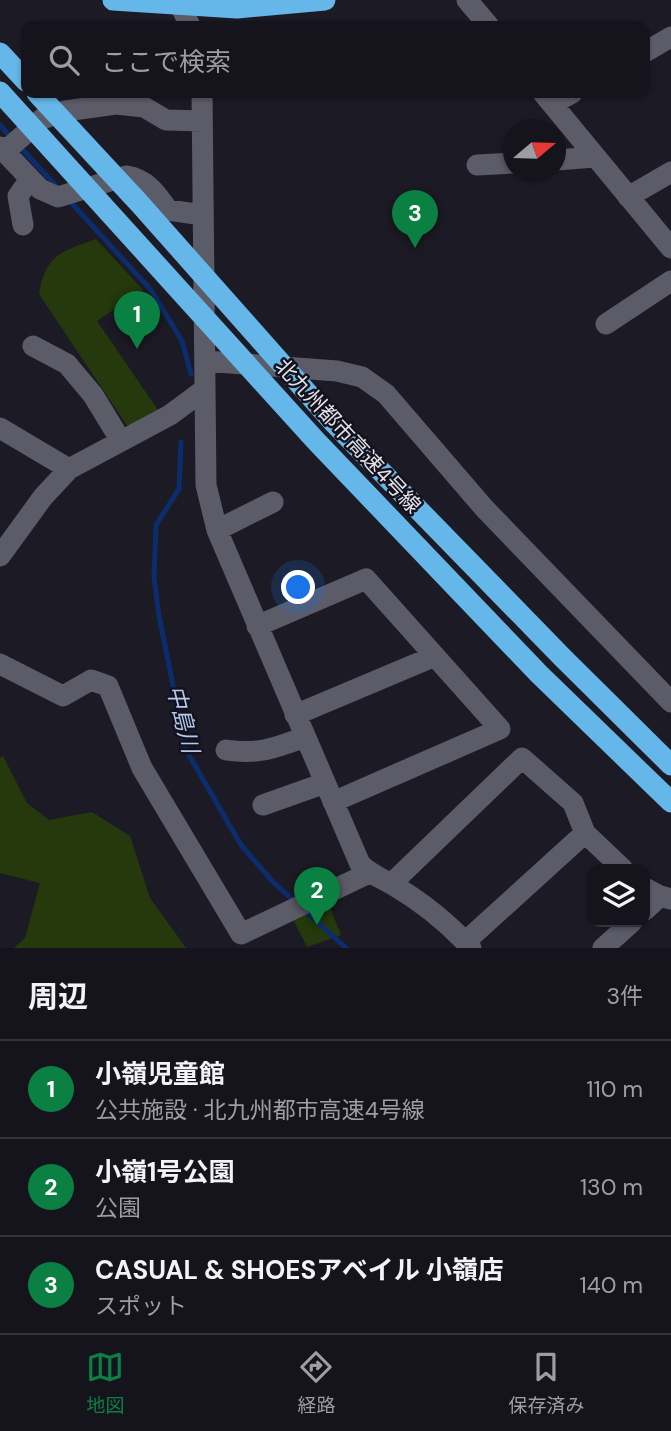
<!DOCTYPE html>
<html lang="ja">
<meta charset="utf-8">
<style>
:root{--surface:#15141c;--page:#1e1d25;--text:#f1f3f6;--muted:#9d9ea3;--line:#34333b;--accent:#0b8043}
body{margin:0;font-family:"DM Sans","Noto Sans JP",sans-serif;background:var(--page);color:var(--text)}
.controls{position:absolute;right:21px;bottom:21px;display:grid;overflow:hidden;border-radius:14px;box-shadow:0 2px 5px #0004}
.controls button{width:63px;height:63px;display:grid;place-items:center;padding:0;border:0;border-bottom:2px solid var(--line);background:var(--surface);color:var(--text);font:35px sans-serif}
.compass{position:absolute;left:503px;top:119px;width:63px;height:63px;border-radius:50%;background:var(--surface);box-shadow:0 2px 5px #0004;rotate:71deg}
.you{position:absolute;left:299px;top:588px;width:24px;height:24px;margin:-18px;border:5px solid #fff;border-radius:50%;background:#1a73e8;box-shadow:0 0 0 10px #1a73e833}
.badge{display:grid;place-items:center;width:46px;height:46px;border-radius:50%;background:var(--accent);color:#fff;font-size:23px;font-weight:700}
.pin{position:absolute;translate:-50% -58px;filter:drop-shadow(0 2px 4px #0008)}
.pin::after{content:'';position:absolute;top:37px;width:24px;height:21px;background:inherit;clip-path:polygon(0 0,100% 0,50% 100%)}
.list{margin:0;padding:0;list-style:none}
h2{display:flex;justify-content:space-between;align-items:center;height:91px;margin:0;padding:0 28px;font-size:30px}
h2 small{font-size:23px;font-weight:400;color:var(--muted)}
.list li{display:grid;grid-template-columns:46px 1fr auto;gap:21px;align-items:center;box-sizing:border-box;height:98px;padding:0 28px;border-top:2px solid var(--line)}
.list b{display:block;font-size:26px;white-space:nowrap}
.list p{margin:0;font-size:23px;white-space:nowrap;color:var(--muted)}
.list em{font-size:23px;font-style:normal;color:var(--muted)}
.icon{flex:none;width:38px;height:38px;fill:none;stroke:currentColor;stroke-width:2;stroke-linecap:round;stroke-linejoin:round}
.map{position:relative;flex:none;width:671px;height:948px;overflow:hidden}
.search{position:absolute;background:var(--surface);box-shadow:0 2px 5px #0004;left:21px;right:21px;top:21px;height:77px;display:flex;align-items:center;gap:18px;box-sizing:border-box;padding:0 24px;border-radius:14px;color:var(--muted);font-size:26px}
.sheet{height:385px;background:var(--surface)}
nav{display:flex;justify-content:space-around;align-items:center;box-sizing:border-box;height:98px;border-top:2px solid var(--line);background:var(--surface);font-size:19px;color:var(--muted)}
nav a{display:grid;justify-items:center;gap:4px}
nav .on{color:var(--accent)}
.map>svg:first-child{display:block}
.green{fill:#25390c}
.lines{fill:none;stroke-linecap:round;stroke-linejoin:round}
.stream{stroke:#0c2d6d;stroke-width:5}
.minor{stroke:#5c5b68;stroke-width:21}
.highway{stroke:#64b7e8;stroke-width:21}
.labels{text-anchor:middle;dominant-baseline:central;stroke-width:5;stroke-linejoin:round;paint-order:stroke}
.street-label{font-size:21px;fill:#e3e2ea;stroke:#13121c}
.water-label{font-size:23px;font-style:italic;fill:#b3c8ef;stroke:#13121c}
</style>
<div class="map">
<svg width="671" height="948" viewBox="0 0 671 948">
<rect width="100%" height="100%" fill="#1c1b25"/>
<path class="green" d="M 96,239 L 143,290 L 97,321 L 158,410 L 128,427 L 39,294 C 46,254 61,252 96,239 Z
M 3,756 L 27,803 L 49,820 L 92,812 L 130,836 L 150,898 L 186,948 L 14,948 L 25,938 L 40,883 L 0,873 L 0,758 Z
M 327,900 L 341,935 L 307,947 L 291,915 Z"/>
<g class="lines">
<path class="stream" d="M 0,125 L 13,140
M 20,147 L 58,188
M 67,198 L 151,290 L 182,341 L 191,374
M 181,442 L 179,489 L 156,525 L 154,577 L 159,616 L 186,750 L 241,845 L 273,882 L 294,901
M 304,910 L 346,948"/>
<path class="minor" d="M 178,0 L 190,26
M 467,0 L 489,26
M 645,52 L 671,37
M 202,93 L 206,485 L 217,530 L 360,864 C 370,874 381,878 393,885 C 422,902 448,923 471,948
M 543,93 L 671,248
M 552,104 L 572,93
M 0,147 L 40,189 L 58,197 L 126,176 C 147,179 157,194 168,210 L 203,215
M 4,152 L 42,119 L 65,111 L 116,104 L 144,107 L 166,120 L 202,121
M 556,160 L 595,157
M 477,165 L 514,163
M 628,197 L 671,172
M 23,225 L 18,196 L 30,179
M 606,324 L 671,281
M 33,346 L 67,364 L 93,395 L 121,441
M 205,361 L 337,371 L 362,377 L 386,394 L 485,509 L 671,702
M 0,428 L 69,469
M 217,530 L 273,502
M 0,556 L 43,497 L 69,469 L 170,415 L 205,389
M 257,626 L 366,579 L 500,729 L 333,802
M 0,664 L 63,696 L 91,680 L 108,686 L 142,768 L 241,934 L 369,873
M 295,715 L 435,656
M 226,750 C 258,755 275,748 305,737
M 263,805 L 325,783
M 391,884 L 522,758 L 573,803 L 585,833 L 623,869
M 645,888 L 660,896 L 671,899
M 645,910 L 660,896
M 465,942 L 585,833
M 603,948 L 632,922"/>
<path class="highway" d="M 113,0 L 237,8 L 325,0
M 0,53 L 26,81
M 0,92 L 316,441 L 539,674 L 671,802
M 37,93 L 140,204 L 334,423 L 562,657 L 671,765"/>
</g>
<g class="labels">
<g class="street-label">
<text transform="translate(348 436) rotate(47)">北九州都市高速4号線</text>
</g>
<g class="water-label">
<text transform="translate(183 719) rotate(76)">中島川</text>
</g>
</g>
</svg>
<div class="controls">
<button><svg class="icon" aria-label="layers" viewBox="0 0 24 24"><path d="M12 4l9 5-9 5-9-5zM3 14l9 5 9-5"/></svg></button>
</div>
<svg class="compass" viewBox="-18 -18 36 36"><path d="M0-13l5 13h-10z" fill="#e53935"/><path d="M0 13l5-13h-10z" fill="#9d9ea3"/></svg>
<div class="you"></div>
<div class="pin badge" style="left:137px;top:349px">1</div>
<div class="pin badge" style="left:317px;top:925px">2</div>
<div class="pin badge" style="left:415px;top:248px">3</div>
<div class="search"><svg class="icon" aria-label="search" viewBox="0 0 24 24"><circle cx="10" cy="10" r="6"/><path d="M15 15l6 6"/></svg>ここで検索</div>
</div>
<section class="sheet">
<h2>周辺<small>3件</small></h2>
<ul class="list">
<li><span class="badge">1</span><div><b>小嶺児童館</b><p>公共施設 · 北九州都市高速4号線</p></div><em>110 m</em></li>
<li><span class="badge">2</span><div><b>小嶺1号公園</b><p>公園</p></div><em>130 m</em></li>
<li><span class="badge">3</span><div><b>CASUAL &amp; SHOESアベイル 小嶺店</b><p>スポット</p></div><em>140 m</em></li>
</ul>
</section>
<nav>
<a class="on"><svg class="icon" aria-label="map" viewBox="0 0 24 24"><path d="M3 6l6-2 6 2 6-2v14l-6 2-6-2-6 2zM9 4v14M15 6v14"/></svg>地図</a>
<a><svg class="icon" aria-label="directions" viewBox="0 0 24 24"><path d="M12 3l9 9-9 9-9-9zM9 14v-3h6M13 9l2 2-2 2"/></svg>経路</a>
<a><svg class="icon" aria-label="saved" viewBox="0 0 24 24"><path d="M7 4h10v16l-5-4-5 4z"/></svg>保存済み</a>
</nav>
